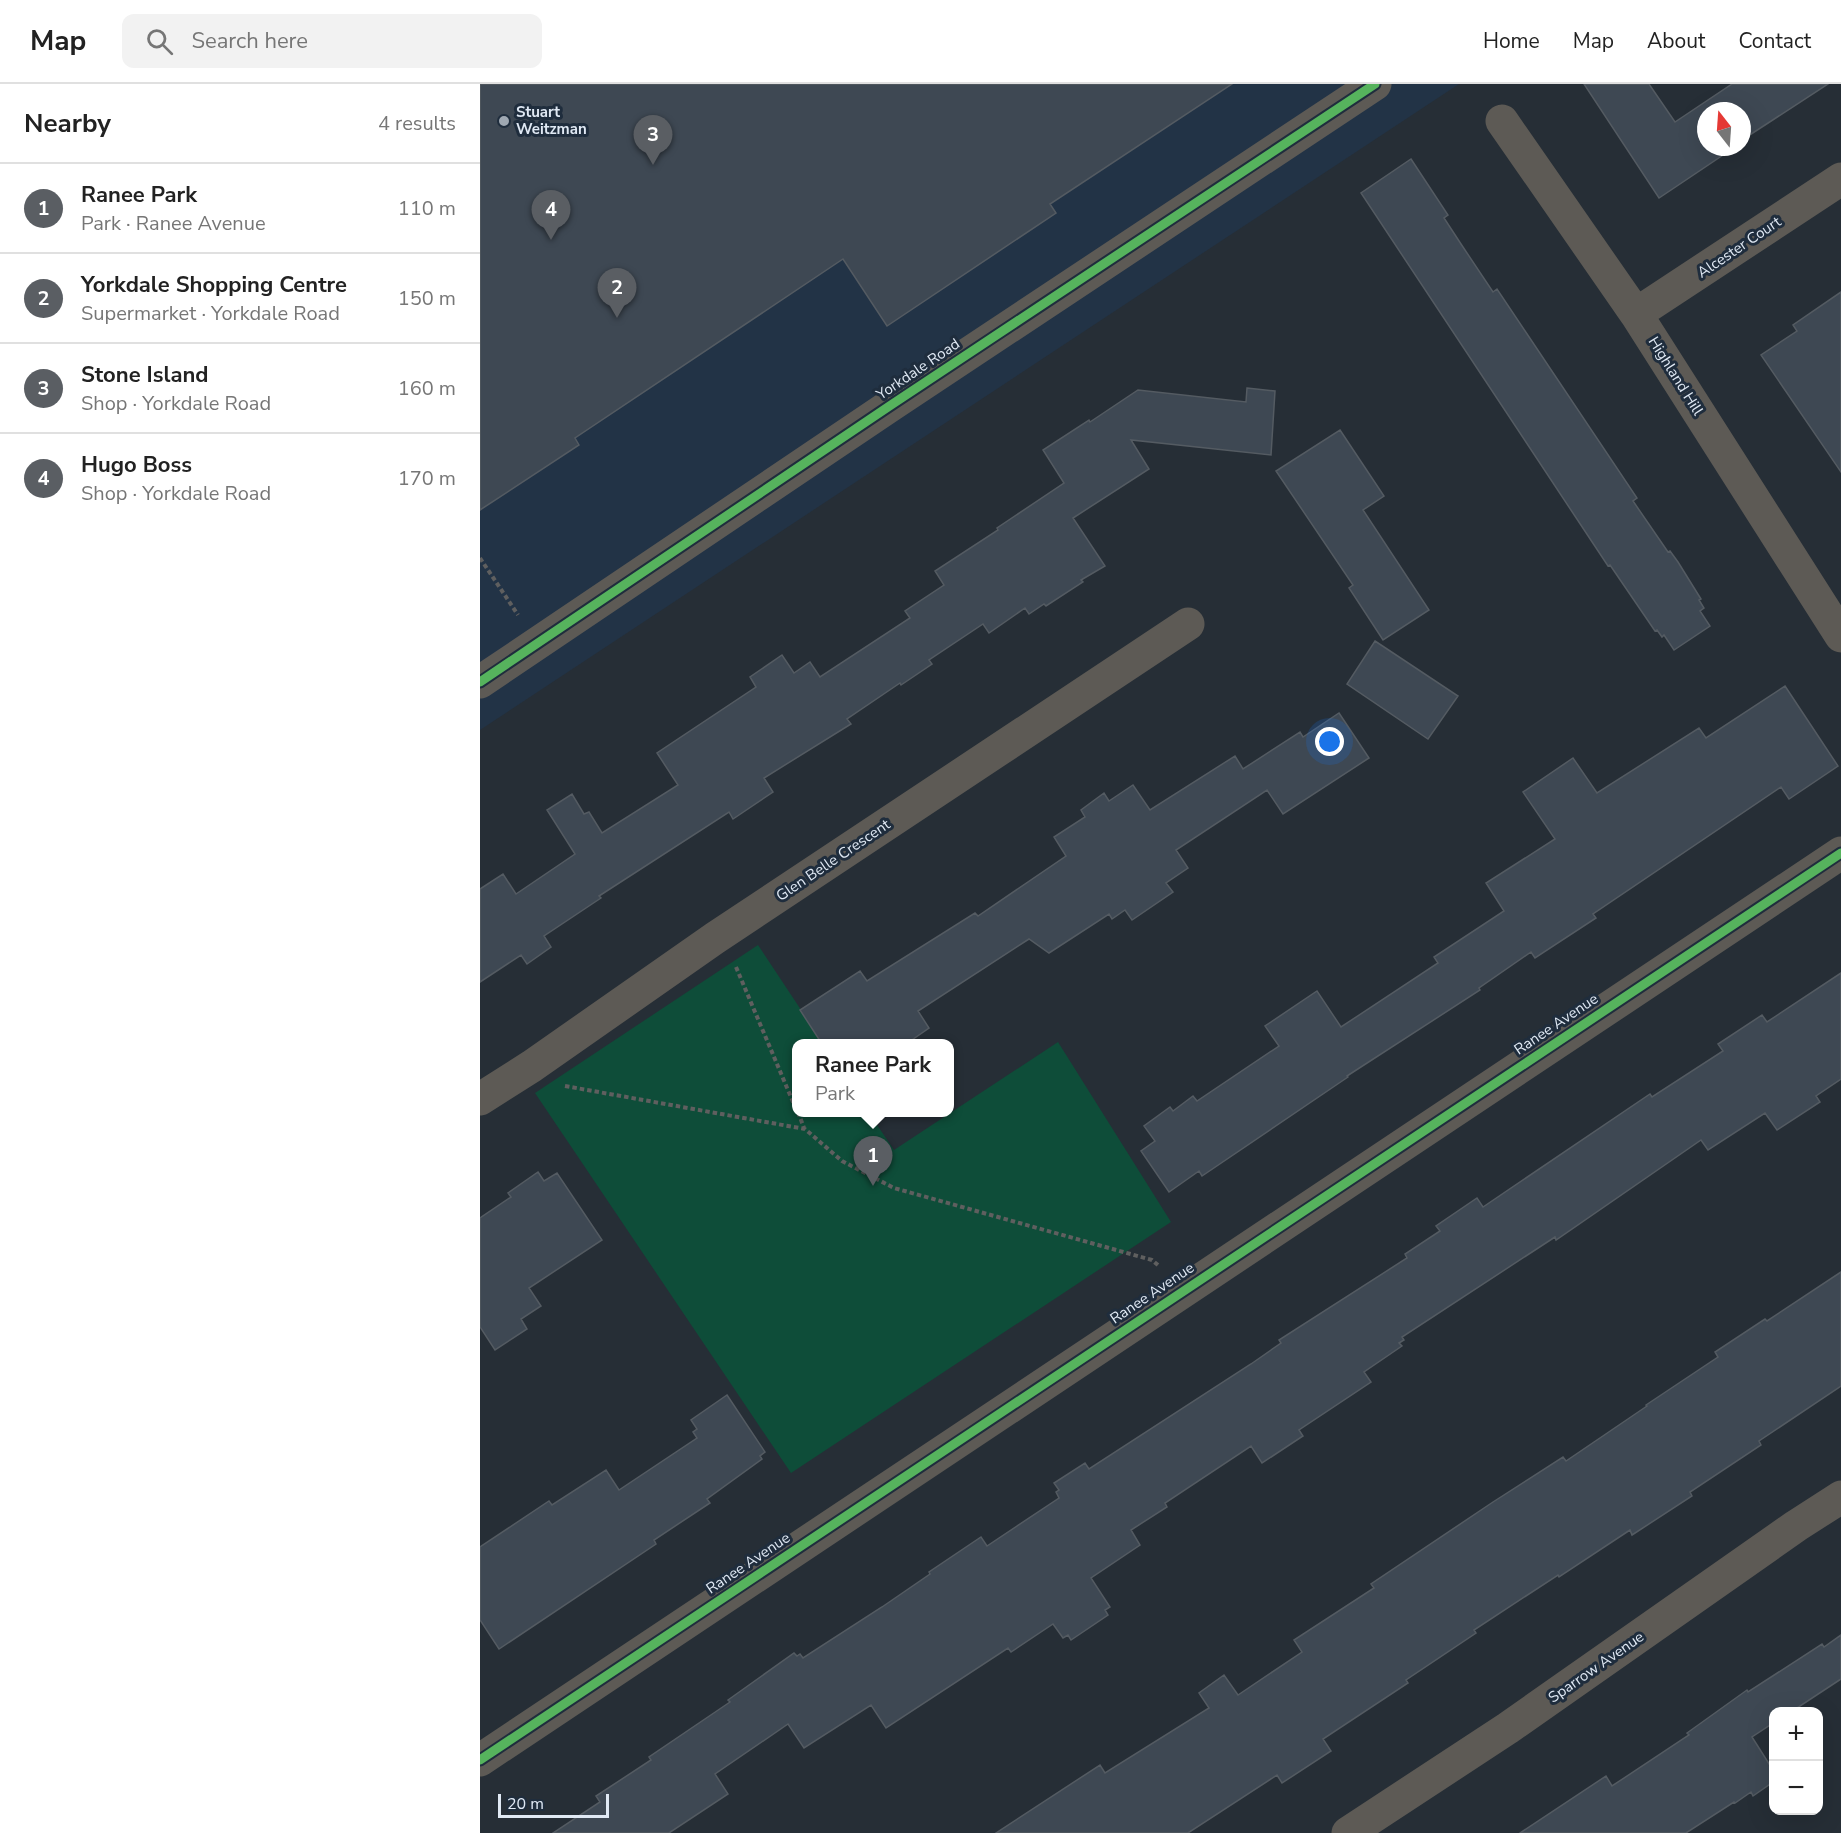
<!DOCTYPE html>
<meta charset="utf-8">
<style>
:root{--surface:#fff;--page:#f2f2f2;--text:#222;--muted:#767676;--line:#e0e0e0;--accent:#5a5e63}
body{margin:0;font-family:"Nunito Sans",sans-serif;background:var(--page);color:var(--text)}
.controls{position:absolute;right:18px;bottom:18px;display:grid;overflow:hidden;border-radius:12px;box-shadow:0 6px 24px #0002}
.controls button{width:54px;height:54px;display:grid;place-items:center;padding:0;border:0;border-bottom:2px solid var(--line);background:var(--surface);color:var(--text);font:30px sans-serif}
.compass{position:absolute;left:1217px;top:18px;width:54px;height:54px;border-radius:50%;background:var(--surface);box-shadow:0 6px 24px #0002;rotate:343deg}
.scale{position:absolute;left:18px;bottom:15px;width:111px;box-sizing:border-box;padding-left:6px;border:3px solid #e0e9f4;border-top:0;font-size:16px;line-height:21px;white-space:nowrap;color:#e0e9f4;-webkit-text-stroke:4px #1f2d3d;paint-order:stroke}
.you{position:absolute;left:850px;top:658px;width:21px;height:21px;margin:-15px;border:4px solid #fff;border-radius:50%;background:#1a73e8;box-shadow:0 0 0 9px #1a73e833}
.badge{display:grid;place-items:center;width:39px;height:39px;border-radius:50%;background:var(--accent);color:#fff;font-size:20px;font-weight:700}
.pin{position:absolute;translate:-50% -50px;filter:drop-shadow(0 2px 3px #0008)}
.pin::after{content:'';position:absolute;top:32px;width:21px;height:18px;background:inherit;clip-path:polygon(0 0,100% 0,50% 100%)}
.popup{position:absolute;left:312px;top:955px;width:162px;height:78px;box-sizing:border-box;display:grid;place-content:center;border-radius:12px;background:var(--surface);filter:drop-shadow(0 2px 4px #0005);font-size:20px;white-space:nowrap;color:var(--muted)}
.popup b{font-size:22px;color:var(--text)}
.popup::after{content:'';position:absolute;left:50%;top:100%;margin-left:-12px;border:12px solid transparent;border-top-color:var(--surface)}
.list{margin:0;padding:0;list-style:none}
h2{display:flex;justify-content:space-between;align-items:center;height:78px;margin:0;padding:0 24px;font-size:26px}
h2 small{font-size:20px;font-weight:400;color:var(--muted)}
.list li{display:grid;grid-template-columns:39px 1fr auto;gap:18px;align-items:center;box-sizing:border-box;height:90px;padding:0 24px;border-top:2px solid var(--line)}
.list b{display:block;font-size:22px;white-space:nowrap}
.list p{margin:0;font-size:20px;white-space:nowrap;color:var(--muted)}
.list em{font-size:20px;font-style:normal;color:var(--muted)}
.icon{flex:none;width:33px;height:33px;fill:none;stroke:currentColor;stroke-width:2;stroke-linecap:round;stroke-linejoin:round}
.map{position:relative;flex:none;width:1361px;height:1749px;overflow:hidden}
header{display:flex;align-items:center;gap:36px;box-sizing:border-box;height:84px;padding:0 30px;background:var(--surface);border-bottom:2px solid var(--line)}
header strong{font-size:28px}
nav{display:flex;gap:33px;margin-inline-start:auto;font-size:21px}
.search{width:420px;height:54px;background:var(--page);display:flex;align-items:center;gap:15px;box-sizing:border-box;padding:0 21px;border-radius:12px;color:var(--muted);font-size:22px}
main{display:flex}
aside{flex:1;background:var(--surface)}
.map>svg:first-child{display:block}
.built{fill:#223346}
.green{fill:#0e4d39}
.building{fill:#3e4853;stroke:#545b62;stroke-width:1.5}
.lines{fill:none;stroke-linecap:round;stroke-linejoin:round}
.path{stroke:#5f5f5f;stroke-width:4;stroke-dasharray:4.5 3;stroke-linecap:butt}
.minor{stroke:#5d5a55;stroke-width:33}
.tertiary{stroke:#5d5a55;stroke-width:33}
.cycleway-casing{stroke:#1f2d3d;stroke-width:13}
.cycleway{stroke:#56b35d;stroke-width:9}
.poi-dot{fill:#9fa8b2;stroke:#1f2d3d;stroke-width:2}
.labels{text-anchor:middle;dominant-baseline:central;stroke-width:6;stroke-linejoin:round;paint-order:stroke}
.poi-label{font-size:15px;font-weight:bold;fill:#e0e9f4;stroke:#1f2d3d;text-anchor:start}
.street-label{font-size:15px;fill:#e0e9f4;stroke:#1f2d3d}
</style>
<header>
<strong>Map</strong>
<div class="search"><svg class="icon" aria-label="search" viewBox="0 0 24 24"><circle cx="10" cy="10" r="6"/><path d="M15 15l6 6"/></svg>Search here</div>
<nav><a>Home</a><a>Map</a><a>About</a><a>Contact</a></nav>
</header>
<main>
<aside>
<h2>Nearby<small>4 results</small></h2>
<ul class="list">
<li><span class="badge">1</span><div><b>Ranee Park</b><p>Park · Ranee Avenue</p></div><em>110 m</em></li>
<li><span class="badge">2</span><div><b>Yorkdale Shopping Centre</b><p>Supermarket · Yorkdale Road</p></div><em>150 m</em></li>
<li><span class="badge">3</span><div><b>Stone Island</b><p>Shop · Yorkdale Road</p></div><em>160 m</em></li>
<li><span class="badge">4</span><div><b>Hugo Boss</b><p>Shop · Yorkdale Road</p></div><em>170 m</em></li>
</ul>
</aside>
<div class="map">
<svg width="1361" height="1749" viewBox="0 0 1361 1749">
<rect width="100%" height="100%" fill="#262e36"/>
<path class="built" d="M 0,0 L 979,0 L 0,646 Z"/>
<path class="green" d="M 278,861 L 343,959 L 316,960 L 316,1028 L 389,1029 L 414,1066 L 578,958 L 691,1138 L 311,1389 L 55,1009 Z"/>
<path class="building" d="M 0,0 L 752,0 L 570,120 L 576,129 L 407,242 L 363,175 L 95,354 L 99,361 L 0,426 Z
M 1104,0 L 1169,0 L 1195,38 L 1252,0 L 1348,0 L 1262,56 L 1262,27 L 1226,27 L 1226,63 L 1255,63 L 1179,114 Z
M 931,75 L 968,131 L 964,134 L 981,160 L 1013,208 L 1017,205 L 1157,414 L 1153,417 L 1188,468 L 1190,467 L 1198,478 L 1221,515 L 1219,516 L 1224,524 L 1220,527 L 1230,542 L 1194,566 L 1184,551 L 1182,553 L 1177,546 L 1175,547 L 1130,481 L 1128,482 L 881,109 Z
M 1361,208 L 1361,388 L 1281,271 L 1317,247 L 1313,241 Z
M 767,304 L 795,307 L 791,371 L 651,356 L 669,385 L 593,434 L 625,482 L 601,496 L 603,498 L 566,522 L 564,520 L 549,530 L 545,524 L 509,549 L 503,540 L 449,576 L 452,580 L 421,601 L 420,599 L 367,635 L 371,640 L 284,694 L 293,708 L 253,735 L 249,728 L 119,812 L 121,814 L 64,852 L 71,863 L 47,880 L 41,871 L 0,898 L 0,805 L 23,790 L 36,810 L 95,770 L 67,726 L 92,710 L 104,730 L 109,728 L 122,749 L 198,701 L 177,669 L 276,603 L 270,593 L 302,571 L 314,589 L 330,578 L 340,593 L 430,534 L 425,527 L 464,501 L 455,487 L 518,446 L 517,444 L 584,399 L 563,366 L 609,336 L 610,338 L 658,306 L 766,318 Z
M 860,346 L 904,412 L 883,426 L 949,526 L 903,556 L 869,504 L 873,501 L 796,387 Z
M 895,557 L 978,612 L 948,655 L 867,600 Z
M 1305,602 L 1358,682 L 1309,715 L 1301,703 L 1113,830 L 1116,834 L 1055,874 L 1051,868 L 999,904 L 1000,906 L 867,992 L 868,993 L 722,1092 L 719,1087 L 689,1108 L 661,1067 L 675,1057 L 664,1042 L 690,1023 L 693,1027 L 713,1012 L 717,1017 L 799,962 L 785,942 L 837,907 L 861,943 L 958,879 L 954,873 L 1024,827 L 1006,799 L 1075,755 L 1043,708 L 1093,674 L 1117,709 L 1219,644 L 1226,654 Z
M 859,629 L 889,674 L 803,730 L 787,706 L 696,766 L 708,784 L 686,799 L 693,808 L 652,836 L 645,826 L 632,835 L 629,830 L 569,869 L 549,855 L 438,927 L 449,944 L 426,960 L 342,960 L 320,926 L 380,887 L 387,897 L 495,829 L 498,832 L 586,772 L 574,753 L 605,733 L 601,726 L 624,709 L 629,717 L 653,701 L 670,726 L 755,672 L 763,685 L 820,648 L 823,653 Z
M 1361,889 L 1361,995 L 1336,1012 L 1340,1018 L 1297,1046 L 1285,1029 L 1228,1066 L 1221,1056 L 1076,1156 L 1075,1153 L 922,1253 L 924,1256 L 919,1259 L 922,1262 L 884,1288 L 891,1298 L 819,1346 L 823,1352 L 782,1379 L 771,1362 L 685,1419 L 687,1423 L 651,1446 L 660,1461 L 611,1494 L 630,1523 L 625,1526 L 628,1531 L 591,1556 L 588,1551 L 583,1554 L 573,1540 L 531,1568 L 528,1564 L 406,1644 L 391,1621 L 324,1664 L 308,1640 L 235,1690 L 248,1710 L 189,1749 L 73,1749 L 120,1718 L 116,1712 L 171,1676 L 169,1673 L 250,1618 L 248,1616 L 314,1569 L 317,1572 L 320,1570 L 323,1574 L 402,1523 L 450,1490 L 449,1488 L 501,1453 L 507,1462 L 579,1414 L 576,1408 L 579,1406 L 574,1399 L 605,1379 L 609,1385 L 771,1280 L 801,1259 L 799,1256 L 927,1174 L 925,1170 L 960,1147 L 956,1142 L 997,1114 L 1003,1123 L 1170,1010 L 1172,1013 L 1243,967 L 1238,960 L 1282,931 L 1287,938 Z
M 58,1088 L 64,1097 L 77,1089 L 122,1156 L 49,1204 L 61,1222 L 41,1235 L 47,1245 L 15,1266 L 0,1243 L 0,1134 L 31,1113 L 28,1109 Z
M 1361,1188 L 1361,1302 L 1279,1357 L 1281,1361 L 1210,1408 L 1212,1412 L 1152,1451 L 1150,1446 L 1079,1493 L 1078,1491 L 994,1546 L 996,1549 L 926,1596 L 928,1599 L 843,1655 L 851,1667 L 802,1699 L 797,1691 L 708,1749 L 516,1749 L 620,1681 L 625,1689 L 729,1624 L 719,1609 L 744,1591 L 758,1611 L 822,1568 L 814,1556 L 894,1504 L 891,1500 L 1013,1418 L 1083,1373 L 1086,1377 L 1167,1322 L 1166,1321 L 1238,1273 L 1235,1268 L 1285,1235 L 1287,1237 Z
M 247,1311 L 285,1368 L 280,1372 L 282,1375 L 227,1415 L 230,1419 L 174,1456 L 176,1460 L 19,1565 L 0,1536 L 0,1463 L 69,1417 L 72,1421 L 126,1386 L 139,1406 L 217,1354 L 213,1348 L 217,1345 L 211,1336 Z
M 1361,1551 L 1361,1595 L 1311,1628 L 1293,1628 L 1293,1639 L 1272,1653 L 1293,1686 L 1293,1698 L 1273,1712 L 1271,1708 L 1255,1719 L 1254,1718 L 1206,1749 L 1040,1749 L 1126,1692 L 1132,1702 L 1209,1651 L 1207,1649 L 1267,1606 L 1268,1608 L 1342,1560 L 1344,1563 Z"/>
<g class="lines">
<path class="path" d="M 0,474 L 38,531
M 256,883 L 316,1025
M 85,1002 L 325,1045 L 362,1077 L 414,1104 L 672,1176 L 679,1182
M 318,1028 L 324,1044"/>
<path class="minor" d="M 1022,37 L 1156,230 L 1361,552
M 1156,230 L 1361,95
M 0,598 L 411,321 L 895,0
M 0,1015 L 52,982 L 235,854 L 708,540
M 868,1749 L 1028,1644 L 1316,1442 L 1361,1413"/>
<path class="tertiary" d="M 0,1676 L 1361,769"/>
<g class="cycleway-casing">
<path id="cycleway" d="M 0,598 L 411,321 L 895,0
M 0,1676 L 1361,769"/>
</g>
<use href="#cycleway" class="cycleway"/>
</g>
<circle class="poi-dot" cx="24" cy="37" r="6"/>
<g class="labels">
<g class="poi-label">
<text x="36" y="28">Stuart<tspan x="36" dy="17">Weitzman</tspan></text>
</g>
<g class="street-label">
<text transform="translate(1259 163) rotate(-34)">Alcester Court</text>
<text transform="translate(438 285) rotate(-34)">Yorkdale Road</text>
<text transform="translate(1196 292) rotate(58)">Highland Hill</text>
<text transform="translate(353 776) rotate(-34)">Glen Belle Crescent</text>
<text transform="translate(1076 940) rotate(-34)">Ranee Avenue</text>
<text transform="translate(672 1209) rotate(-34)">Ranee Avenue</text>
<text transform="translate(268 1479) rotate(-34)">Ranee Avenue</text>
<text transform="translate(1116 1583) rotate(-35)">Sparrow Avenue</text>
</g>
</g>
</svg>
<div class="controls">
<button>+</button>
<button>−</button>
</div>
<svg class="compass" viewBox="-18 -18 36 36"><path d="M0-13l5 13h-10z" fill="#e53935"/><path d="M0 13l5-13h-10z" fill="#767676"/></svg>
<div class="scale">20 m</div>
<div class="you"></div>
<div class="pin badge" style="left:393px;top:1102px">1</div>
<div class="popup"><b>Ranee Park</b>Park</div>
<div class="pin badge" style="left:137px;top:234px">2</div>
<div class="pin badge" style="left:173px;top:81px">3</div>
<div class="pin badge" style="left:71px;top:156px">4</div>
</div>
</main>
